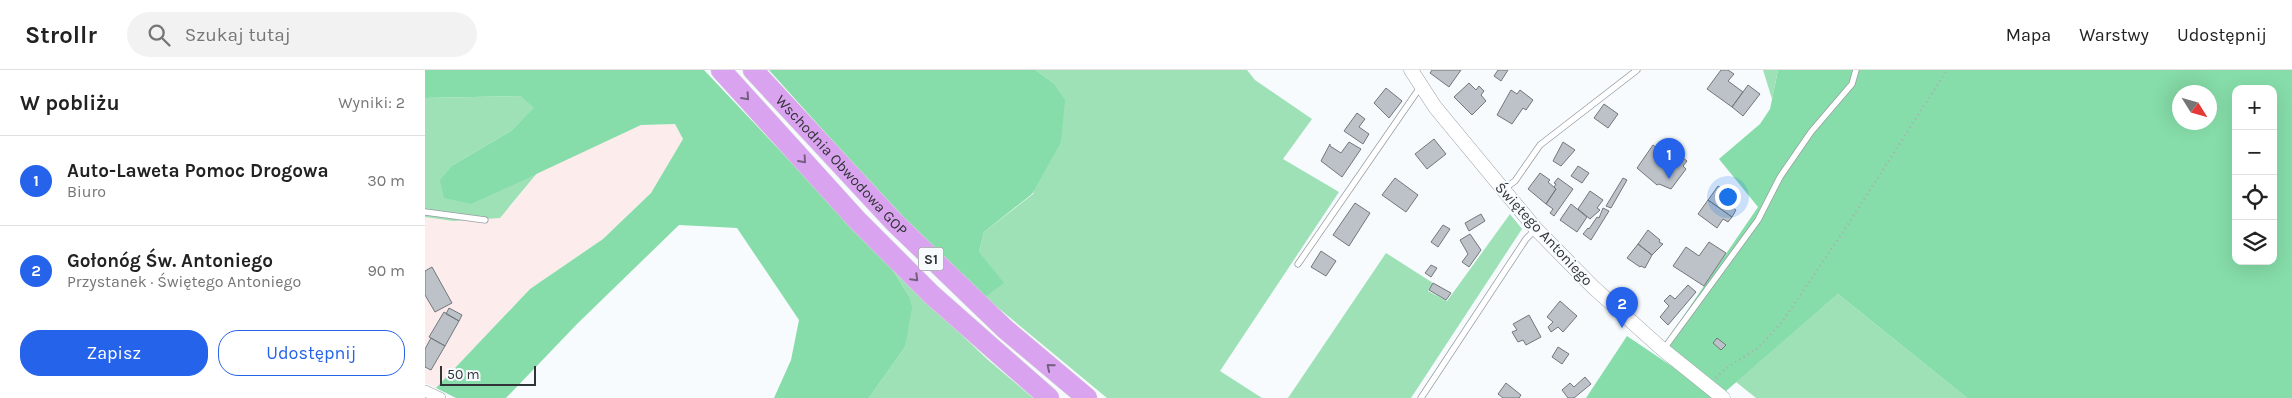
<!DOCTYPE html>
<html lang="pl">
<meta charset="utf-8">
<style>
:root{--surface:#fff;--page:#f2f2f2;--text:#222;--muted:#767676;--line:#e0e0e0;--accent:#2563eb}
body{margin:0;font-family:Karla,sans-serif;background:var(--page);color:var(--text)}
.controls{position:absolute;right:15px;top:15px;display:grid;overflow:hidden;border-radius:10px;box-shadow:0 5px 20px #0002}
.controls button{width:45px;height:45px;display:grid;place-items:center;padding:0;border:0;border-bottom:1px solid var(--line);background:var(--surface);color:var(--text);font:25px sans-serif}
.compass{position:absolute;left:1747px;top:15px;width:45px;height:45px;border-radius:50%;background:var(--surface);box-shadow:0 5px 20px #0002;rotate:127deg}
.scale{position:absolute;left:15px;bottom:12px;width:96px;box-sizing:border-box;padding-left:5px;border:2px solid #313436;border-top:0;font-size:14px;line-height:18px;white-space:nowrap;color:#313436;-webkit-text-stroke:4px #f7fbfe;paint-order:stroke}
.you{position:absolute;left:1302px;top:126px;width:18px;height:18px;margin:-12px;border:4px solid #fff;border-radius:50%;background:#1a73e8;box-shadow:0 0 0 8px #1a73e833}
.badge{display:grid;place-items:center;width:32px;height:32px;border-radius:50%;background:var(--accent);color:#fff;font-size:16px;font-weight:700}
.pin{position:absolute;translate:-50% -41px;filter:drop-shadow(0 1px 2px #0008)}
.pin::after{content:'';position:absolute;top:26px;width:18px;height:15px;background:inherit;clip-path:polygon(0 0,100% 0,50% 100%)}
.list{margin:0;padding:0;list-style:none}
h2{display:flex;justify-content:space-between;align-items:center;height:65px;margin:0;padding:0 20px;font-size:21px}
h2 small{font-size:16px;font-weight:400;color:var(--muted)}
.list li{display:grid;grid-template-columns:32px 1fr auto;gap:15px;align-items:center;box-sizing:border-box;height:90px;padding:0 20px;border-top:1px solid var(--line)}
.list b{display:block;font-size:19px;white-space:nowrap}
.list p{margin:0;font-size:16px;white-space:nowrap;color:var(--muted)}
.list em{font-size:16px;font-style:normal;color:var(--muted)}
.actions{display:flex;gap:10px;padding:15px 20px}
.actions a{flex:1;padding:11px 0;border:1px solid var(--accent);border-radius:20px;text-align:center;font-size:18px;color:var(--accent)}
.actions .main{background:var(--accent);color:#fff}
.icon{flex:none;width:28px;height:28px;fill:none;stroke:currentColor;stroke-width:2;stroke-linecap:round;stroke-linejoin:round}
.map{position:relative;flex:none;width:1867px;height:328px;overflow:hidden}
header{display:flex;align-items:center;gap:30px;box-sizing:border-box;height:70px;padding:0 25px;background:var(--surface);border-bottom:1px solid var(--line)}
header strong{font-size:24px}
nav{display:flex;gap:28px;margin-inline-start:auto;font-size:18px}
.search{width:350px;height:45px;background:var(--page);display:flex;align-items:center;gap:12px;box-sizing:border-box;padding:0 18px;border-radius:28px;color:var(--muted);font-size:19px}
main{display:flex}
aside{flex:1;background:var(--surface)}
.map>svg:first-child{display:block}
.industrial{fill:#fcecec}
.green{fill:#9ee1b7}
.forest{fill:#86dda9;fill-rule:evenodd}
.building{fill:#bcc2c8;stroke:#71777c}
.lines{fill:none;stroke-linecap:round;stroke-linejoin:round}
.service-casing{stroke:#989ea3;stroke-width:7}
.minor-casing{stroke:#989ea3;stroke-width:12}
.tertiary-casing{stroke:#989ea3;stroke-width:15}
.motorway-casing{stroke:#d6d6d7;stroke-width:21}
.path{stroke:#aaadb0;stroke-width:2.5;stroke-dasharray:1 4;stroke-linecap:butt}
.service{stroke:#fff;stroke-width:5.5}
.minor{stroke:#fff;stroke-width:11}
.tertiary{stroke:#fff;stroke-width:14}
.motorway{stroke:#daa3ef;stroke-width:20}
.oneway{stroke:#756080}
.labels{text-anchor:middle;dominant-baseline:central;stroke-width:4;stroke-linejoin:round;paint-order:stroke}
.shield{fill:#f7fbfe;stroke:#6c7072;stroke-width:1}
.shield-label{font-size:14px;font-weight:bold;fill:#313436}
.street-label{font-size:15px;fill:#313436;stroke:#f7fbfe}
</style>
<header>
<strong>Strollr</strong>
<div class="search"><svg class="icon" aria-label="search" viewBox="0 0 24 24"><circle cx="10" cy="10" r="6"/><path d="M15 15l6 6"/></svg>Szukaj tutaj</div>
<nav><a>Mapa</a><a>Warstwy</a><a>Udostępnij</a></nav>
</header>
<main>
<aside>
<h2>W pobliżu<small>Wyniki: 2</small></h2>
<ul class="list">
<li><span class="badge">1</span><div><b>Auto-Laweta Pomoc Drogowa</b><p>Biuro</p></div><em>30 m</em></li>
<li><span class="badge">2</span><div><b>Gołonóg Św. Antoniego</b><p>Przystanek · Świętego Antoniego</p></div><em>90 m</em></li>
</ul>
<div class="actions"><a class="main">Zapisz</a><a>Udostępnij</a></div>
</aside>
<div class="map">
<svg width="1867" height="328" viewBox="0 0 1867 328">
<rect width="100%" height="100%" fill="#f7fbfe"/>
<path class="industrial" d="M 250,54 L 258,69 L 226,123 L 178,169 L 105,219 L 11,318 L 0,313 L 0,147 L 28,151 L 85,137 L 113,102 L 216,55 Z"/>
<path class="green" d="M 611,0 L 822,0 L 830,10 L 887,49 L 858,89 L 914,122 L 795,301 L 837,328 L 682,328 L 560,227 L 554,182 L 559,162 L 608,124 L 628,13 Z
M 1338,0 L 1353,0 L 1347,29 Z
M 97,26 L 110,38 L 86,61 L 28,95 L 47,134 L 113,102 L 75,148 L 28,151 L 0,147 L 0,28 Z
M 1085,144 L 1097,159 L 986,328 L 863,328 L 961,183 L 1008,213 L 1003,221 L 1022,231 Z
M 467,199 L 562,289 L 608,328 L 444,328 L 480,277 L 484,226 Z
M 1413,224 L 1542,328 L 1331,328 L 1311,312 Z"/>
<path class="forest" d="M 0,0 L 279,0 L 467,199 L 484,226 L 487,237 L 480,277 L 444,328 L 349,328 L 366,290 L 374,250 L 312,158 L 254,155 L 152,254 L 81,328 L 31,328 L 11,318 L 105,219 L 178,169 L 226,123 L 258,69 L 250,54 L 216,55 L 47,134 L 19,128 L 15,110 L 28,95 L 86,61 L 109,38 L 96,26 L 0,28 Z
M 344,0 L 611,0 L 628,13 L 640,30 L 636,72 L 607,124 L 559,162 L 554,182 L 579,213 L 560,227 L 460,129 Z
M 1353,0 L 1867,0 L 1867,328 L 1542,328 L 1413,224 L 1301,321 L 1240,273 L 1333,137 L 1294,89 L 1335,54 L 1345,39 ZM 1811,19 L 1848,19 L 1848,191 L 1811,191 ZM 1754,22 L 1784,22 L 1784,52 L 1754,52 Z
M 1202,266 L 1248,297 L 1287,328 L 1161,328 Z"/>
<path class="building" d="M 1007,0 L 1036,0 L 1024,17 L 1005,3 Z
M 1073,0 L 1083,0 L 1076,11 L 1069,6 Z
M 1296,0 L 1303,0 L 1309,4 L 1303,11 L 1318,22 L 1307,37 L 1282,19 Z
M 1044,13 L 1051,20 L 1054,16 L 1059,21 L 1056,25 L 1061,31 L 1047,45 L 1029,27 Z
M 1323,15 L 1335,24 L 1318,46 L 1307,37 Z
M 961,18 L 977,31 L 964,48 L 949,33 Z
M 1086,20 L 1092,24 L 1095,20 L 1108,30 L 1101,40 L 1098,38 L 1087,54 L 1072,45 Z
M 1179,34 L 1193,44 L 1183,58 L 1169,48 Z
M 932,43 L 940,49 L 934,57 L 944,64 L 938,74 L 919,61 Z
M 1009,69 L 1021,84 L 1002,99 L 990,84 Z
M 924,72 L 936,79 L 917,107 L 896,91 L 905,74 L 905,76 L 916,83 Z
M 1138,72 L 1150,80 L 1136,96 L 1128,91 Z
M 1228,75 L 1240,84 L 1245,78 L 1262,91 L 1258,96 L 1261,99 L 1246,119 L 1234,114 L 1232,115 L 1212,98 Z
M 1153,96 L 1164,103 L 1157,113 L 1146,106 Z
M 1115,103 L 1125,110 L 1123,112 L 1131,119 L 1121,134 L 1103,119 Z
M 970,108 L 993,125 L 981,142 L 957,125 Z
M 1133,108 L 1148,119 L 1129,146 L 1125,143 L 1128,139 L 1121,134 L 1131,119 L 1129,117 L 1131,114 L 1129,113 Z
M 1198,108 L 1202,110 L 1186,138 L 1181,136 Z
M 1293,116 L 1313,130 L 1307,137 L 1311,140 L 1307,147 L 1283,130 Z
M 1165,121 L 1178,130 L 1172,138 L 1175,140 L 1165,149 L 1153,139 Z
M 1283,130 L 1307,147 L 1303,152 L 1298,149 L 1292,158 L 1273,144 Z
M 930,133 L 945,143 L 924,176 L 908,165 Z
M 1146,134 L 1162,147 L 1152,162 L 1135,150 Z
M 1178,138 L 1184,141 L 1166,170 L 1158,164 L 1163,158 L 1164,159 L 1172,147 L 1174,148 Z
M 1056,144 L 1060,151 L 1044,161 L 1040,153 Z
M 1018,155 L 1025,159 L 1013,177 L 1006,172 Z
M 1223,160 L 1235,170 L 1234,172 L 1238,174 L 1227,185 L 1213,174 Z
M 1045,164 L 1056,180 L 1044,197 L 1037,192 L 1043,184 L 1035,170 Z
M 1284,172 L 1301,183 L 1279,216 L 1248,196 L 1261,177 L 1274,186 Z
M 1213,174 L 1227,185 L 1220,198 L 1216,196 L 1215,197 L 1202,188 Z
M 896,181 L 911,191 L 901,206 L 886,197 Z
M 1006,195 L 1012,198 L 1006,207 L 1000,203 Z
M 7,197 L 27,233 L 10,242 L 0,225 L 0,201 Z
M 1008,213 L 1026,223 L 1021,230 L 1004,220 Z
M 1263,215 L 1271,222 L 1243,255 L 1235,247 L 1244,236 L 1239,231 L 1245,225 L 1250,229 Z
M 1135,231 L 1152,246 L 1138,262 L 1133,257 L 1126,262 L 1123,257 L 1128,252 L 1122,247 Z
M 24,238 L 37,245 L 34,251 L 21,244 Z
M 19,242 L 34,251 L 20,276 L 4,267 Z
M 1104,245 L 1116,267 L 1101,275 L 1098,270 L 1093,272 L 1087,262 L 1092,260 L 1088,254 Z
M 6,268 L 20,276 L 6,300 L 0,297 L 0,279 Z
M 1292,268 L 1301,275 L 1296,280 L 1288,273 Z
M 1133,277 L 1144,284 L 1137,294 L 1127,287 Z
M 1160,307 L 1166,314 L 1149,328 L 1143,328 L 1137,320 L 1145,313 L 1149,317 Z
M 1081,313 L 1096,325 L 1094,328 L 1078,328 L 1073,324 Z"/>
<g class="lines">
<g class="service-casing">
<path id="service" d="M 1079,119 L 1090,111 L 1115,75 L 1212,0
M 0,142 L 60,150
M 873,194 L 996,16
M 1238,280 L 1333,150 L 1355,107 L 1386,62 L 1427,14 L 1431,0
M 996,328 L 1101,169 L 1111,159"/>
</g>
<g class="minor-casing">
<path id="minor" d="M 0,321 L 15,328"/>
</g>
<g class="tertiary-casing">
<path id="tertiary" d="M 986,0 L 1010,37 L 1111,159 L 1168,217 L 1236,278 L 1298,328"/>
</g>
<g class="motorway-casing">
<g id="motorway">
<path d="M 296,0 L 432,150 L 507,225 L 624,328"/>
<path id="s1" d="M 328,0 L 470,153 L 580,259 L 662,328"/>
</g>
</g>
<path class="path" d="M 1291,308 L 1301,298 L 1333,278 L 1357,252 L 1418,162 L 1522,0"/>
<use href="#service" class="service"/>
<use href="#minor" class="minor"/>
<use href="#tertiary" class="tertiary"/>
<use href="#motorway" class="motorway"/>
</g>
<defs><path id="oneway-chevron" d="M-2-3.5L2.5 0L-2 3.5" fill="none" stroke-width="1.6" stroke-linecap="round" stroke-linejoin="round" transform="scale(1.25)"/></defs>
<g class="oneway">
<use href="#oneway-chevron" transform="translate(321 27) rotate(48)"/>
<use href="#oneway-chevron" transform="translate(378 90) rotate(48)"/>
<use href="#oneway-chevron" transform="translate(490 208) rotate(45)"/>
<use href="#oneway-chevron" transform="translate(625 297) rotate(-140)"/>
</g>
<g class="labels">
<rect class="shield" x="493.5" y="177.5" width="25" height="23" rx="4"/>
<g class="shield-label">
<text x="506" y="189">S1</text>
</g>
<g class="street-label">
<text stroke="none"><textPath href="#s1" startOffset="130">Wschodnia Obwodowa GOP</textPath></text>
<text transform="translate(1119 164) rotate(47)">Świętego Antoniego</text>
</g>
</g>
</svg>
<div class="controls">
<button>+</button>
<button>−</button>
<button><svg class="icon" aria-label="locate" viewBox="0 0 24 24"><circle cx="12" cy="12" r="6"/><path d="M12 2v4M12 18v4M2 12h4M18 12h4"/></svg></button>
<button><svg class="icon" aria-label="layers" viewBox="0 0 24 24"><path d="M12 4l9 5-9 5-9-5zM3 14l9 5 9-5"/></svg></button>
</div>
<svg class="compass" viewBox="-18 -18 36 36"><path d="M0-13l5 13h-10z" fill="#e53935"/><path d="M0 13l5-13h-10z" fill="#767676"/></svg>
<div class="scale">50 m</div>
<div class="you"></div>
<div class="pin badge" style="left:1244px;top:109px">1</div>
<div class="pin badge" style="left:1197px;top:258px">2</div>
</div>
</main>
